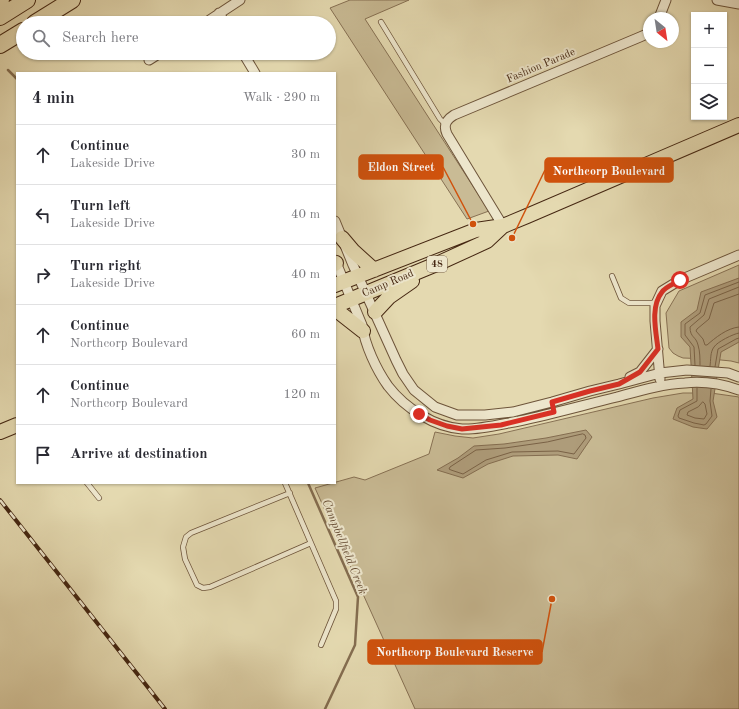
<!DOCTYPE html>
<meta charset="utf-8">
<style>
:root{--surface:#fff;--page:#f2f2f3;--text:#2b2b33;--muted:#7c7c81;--line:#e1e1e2}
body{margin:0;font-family:"Old Standard TT",serif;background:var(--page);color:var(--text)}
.controls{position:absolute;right:12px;top:12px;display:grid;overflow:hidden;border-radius:0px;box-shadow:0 1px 3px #0004}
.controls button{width:36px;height:36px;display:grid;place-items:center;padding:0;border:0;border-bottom:1px solid var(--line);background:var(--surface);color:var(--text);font:20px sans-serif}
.compass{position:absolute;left:643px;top:12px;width:36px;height:36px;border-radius:50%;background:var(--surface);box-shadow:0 1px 3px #0004;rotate:150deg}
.stop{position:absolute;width:12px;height:12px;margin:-9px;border:3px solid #d93025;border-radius:50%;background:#fff}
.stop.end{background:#d93025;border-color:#fff;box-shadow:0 1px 4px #0008}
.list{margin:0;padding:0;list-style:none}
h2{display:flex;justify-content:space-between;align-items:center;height:52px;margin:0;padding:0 16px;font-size:17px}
h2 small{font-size:13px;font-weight:400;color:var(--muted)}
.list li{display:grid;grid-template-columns:26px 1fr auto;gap:12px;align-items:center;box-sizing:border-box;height:60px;padding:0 16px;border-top:1px solid var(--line)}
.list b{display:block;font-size:15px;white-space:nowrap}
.list p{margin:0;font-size:13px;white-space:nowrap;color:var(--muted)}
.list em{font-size:13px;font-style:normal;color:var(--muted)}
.icon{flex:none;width:22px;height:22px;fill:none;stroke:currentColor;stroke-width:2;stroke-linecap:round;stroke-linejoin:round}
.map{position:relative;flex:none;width:739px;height:709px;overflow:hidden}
.search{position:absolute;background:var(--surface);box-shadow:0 1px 3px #0004;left:16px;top:16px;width:320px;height:44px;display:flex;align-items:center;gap:10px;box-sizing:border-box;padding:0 14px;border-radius:22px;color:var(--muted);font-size:15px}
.panel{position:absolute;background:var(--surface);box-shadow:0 1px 3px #0004;left:16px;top:72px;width:320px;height:412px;border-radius:0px}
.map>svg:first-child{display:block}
.green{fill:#c9bb95;stroke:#877154}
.water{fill:#ae9c7a;stroke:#846d50}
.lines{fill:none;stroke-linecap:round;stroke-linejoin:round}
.shore{stroke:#7a6246;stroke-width:1}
.stream{stroke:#846d50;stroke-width:2.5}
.lane-casing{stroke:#6d543a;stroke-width:6}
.street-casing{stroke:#6d543a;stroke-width:11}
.primary-casing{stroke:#452712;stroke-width:16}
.highway-casing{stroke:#452712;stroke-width:18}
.lane{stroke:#ede6cc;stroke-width:4.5}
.street{stroke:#ede6cc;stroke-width:9}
.primary{stroke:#e4d9b0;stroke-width:14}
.highway{stroke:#e4d9b0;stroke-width:16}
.rail-casing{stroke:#452712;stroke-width:4}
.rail{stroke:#ede6cc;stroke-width:2.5;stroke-dasharray:8;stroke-linecap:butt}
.route{stroke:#d93025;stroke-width:5}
.labels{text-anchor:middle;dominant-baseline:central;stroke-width:4;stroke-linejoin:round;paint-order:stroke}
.shield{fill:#ede6cc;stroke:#77604a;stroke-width:1}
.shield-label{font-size:10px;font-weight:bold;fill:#452712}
.street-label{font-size:11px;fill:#452712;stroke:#ede6cc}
.water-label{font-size:12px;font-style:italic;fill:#644a31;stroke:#ede6cc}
.leader{fill:none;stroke:#d0520d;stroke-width:1.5}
.callout-dot{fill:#d0520d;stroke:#ede6cc;stroke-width:1.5}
.callout{fill:#d0520d;stroke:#d0520d;stroke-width:1.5}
.callout-label{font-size:12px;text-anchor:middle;font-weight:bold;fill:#fff}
</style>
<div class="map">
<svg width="739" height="709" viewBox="0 0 739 709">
<rect width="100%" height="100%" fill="#e4d9b0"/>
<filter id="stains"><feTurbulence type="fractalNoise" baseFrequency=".005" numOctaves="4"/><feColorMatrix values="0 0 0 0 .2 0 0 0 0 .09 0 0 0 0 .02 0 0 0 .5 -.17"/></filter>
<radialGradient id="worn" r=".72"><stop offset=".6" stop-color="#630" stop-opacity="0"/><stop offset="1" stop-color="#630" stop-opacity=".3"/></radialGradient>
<path class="green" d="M 350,0 L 409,0 L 365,19 L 489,211 L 467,219 L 330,8 Z
M 739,265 L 739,363 L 731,361 L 711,359 L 683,358 L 678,356 L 673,353 L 669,348 L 666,313 L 679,291 Z
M 683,393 L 711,393 L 739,397 L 739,709 L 415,709 L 315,488 L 354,477 L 365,480 L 429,454 L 435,432 L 455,436 L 473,438 L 499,434 L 653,398 Z"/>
<path class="water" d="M 739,278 L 739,342 L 721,352 L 713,401 L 717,417 L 707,429 L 693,427 L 673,419 L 677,408 L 693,399 L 690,347 L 681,337 L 681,322 L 697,310 L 701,292 Z
M 586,430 L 592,437 L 577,459 L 558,455 L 513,456 L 488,464 L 463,478 L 437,470 L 458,458 L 474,446 L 504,444 L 546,438 Z"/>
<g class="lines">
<path class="shore" d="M 739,294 L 714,303 L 709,319 L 697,329 L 696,331 L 703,339 L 705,345 L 707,345 C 715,338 727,328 739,327
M 695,365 L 694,347 L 685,335 L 685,324 L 700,313 L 705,295 L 739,282
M 700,365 C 700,359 700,351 698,345 C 696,336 690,338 690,327 L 704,315 L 709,299 L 739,287
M 710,366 C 711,360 710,352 714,347 C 717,342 733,334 739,333
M 715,367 L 718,349 L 736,339 L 739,338
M 697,388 L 697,401 L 680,410 L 678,416 L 679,418 L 694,423 L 704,425 L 706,424 L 712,416 L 710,401 L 711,389
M 703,402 L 705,404 L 707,414 L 704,419 L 695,418 L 687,415 L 688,412 L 698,407 Z
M 583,434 L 585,435 L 586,438 L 574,454 L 558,451 L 512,452 L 486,460 L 463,474 L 451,470 L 449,469 L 450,467 L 476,450 L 505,448 L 547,442 Z"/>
<path class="stream" d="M 8,70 L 17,79
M 308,483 L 358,597 L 355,645 L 325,709"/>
<g class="lane-casing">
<path id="lane" d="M 381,22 L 440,119 L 445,124
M 612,276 L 621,298 L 629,303 L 657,303
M 87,483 L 99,498
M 285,483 L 336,601 L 336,609 L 321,645
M 290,493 L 191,533 L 186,537 L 183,547 L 185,559 L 197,585 L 203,588 L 210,587 L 311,543"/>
</g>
<g class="street-casing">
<path id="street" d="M 717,0 L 739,4
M 219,13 L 225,23
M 659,18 L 666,0
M 205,23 L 240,0
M 243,53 L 255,73
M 149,60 L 160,53
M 335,221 L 353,265 L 396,360 L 403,374 L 414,390 L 435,407 L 457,415 L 485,415 L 513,412 L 552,402 L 590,391 L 619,384 L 660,373 L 687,370 L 728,373 L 739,377
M 503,226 L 447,134 C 443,125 446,120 454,115 L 640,37 L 649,33
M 335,260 L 362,325 C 365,345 376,369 388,386 C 405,408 434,427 462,429 C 479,430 502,424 519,421 C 552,414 584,405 617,397 C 639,391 662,384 685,383 C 703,381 722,384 739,390
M 630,377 L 640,372 L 658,349
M 660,379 L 655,321 L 655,306 L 662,291 L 680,280 L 739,255"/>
</g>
<g class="primary-casing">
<path id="primary" d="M 342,238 L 353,251 L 374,270
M 335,264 L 336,263
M 335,285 L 476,230 L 503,226 L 527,216 L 739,125
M 335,306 L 439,263 L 487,241 L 503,226
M 335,309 L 363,331
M 375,312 L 389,297 L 412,281
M 0,432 L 17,425"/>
</g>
<g class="highway-casing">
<path id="highway" d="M 0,1 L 1,0
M 0,17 L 27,0
M 35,23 L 72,0
M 0,45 L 23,31"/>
</g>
<use href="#lane" class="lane"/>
<use href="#street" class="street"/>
<use href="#primary" class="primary"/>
<use href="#highway" class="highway"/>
<g class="rail-casing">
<path id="rail" d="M 0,500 L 165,709"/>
</g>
<use href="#rail" class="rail"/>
</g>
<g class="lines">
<path class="route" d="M 419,414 L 430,420 L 447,426 L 462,429 L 501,425 L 554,412 L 552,402 L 590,391 L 619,384 L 640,372 L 658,349 C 656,331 650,307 662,292 C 665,287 676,283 680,280"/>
</g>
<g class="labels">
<rect class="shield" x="427" y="256" width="20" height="16" rx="3"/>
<g class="shield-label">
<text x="437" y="264">48</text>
</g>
<g class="street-label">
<text transform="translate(541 66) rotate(-23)">Fashion Parade</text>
<text transform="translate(388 284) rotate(-23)">Camp Road</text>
</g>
<g class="water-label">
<text transform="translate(344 547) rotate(68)">Campbellfield Creek</text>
</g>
</g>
<path class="leader" d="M473 224L443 167M512 238L545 170M552 599L542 652"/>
<g class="callout-dot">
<circle cx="473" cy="224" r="4"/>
<circle cx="512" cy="238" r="4"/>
<circle cx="552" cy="599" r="4"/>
</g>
<g class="callout">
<rect x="359" y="155" width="84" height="24" rx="4"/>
<rect x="545" y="158" width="128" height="24" rx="4"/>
<rect x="368" y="640" width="174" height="24" rx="4"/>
</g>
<g class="callout-label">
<text x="401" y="171">Eldon Street</text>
<text x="609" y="175">Northcorp Boulevard</text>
<text x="455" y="656">Northcorp Boulevard Reserve</text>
</g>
<rect width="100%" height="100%" filter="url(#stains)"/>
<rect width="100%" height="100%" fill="url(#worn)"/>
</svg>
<div class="controls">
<button>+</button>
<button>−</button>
<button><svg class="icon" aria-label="layers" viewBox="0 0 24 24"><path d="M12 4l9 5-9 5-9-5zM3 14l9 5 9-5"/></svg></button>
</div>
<svg class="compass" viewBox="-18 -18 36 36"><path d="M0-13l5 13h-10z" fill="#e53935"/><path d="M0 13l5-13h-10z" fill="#7c7c81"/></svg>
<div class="stop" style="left:680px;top:280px"></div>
<div class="stop end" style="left:419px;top:414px"></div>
<div class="search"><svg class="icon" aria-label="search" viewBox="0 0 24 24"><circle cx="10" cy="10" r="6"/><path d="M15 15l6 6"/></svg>Search here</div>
<section class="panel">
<h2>4 min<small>Walk · 290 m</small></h2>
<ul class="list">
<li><svg class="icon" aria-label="ahead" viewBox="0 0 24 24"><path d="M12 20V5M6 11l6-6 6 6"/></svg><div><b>Continue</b><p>Lakeside Drive</p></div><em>30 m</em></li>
<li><svg class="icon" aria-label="left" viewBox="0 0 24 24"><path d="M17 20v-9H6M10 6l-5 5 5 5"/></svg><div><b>Turn left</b><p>Lakeside Drive</p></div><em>40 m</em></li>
<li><svg class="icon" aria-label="right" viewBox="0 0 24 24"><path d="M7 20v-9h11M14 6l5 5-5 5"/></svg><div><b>Turn right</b><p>Lakeside Drive</p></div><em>40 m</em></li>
<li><svg class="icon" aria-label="ahead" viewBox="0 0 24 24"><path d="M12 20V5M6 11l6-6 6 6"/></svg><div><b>Continue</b><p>Northcorp Boulevard</p></div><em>60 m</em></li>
<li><svg class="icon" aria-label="ahead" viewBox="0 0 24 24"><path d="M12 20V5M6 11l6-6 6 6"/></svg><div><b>Continue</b><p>Northcorp Boulevard</p></div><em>120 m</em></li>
<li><svg class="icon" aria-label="arrive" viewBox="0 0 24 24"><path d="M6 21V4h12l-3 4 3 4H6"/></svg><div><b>Arrive at destination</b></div></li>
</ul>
</section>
</div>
